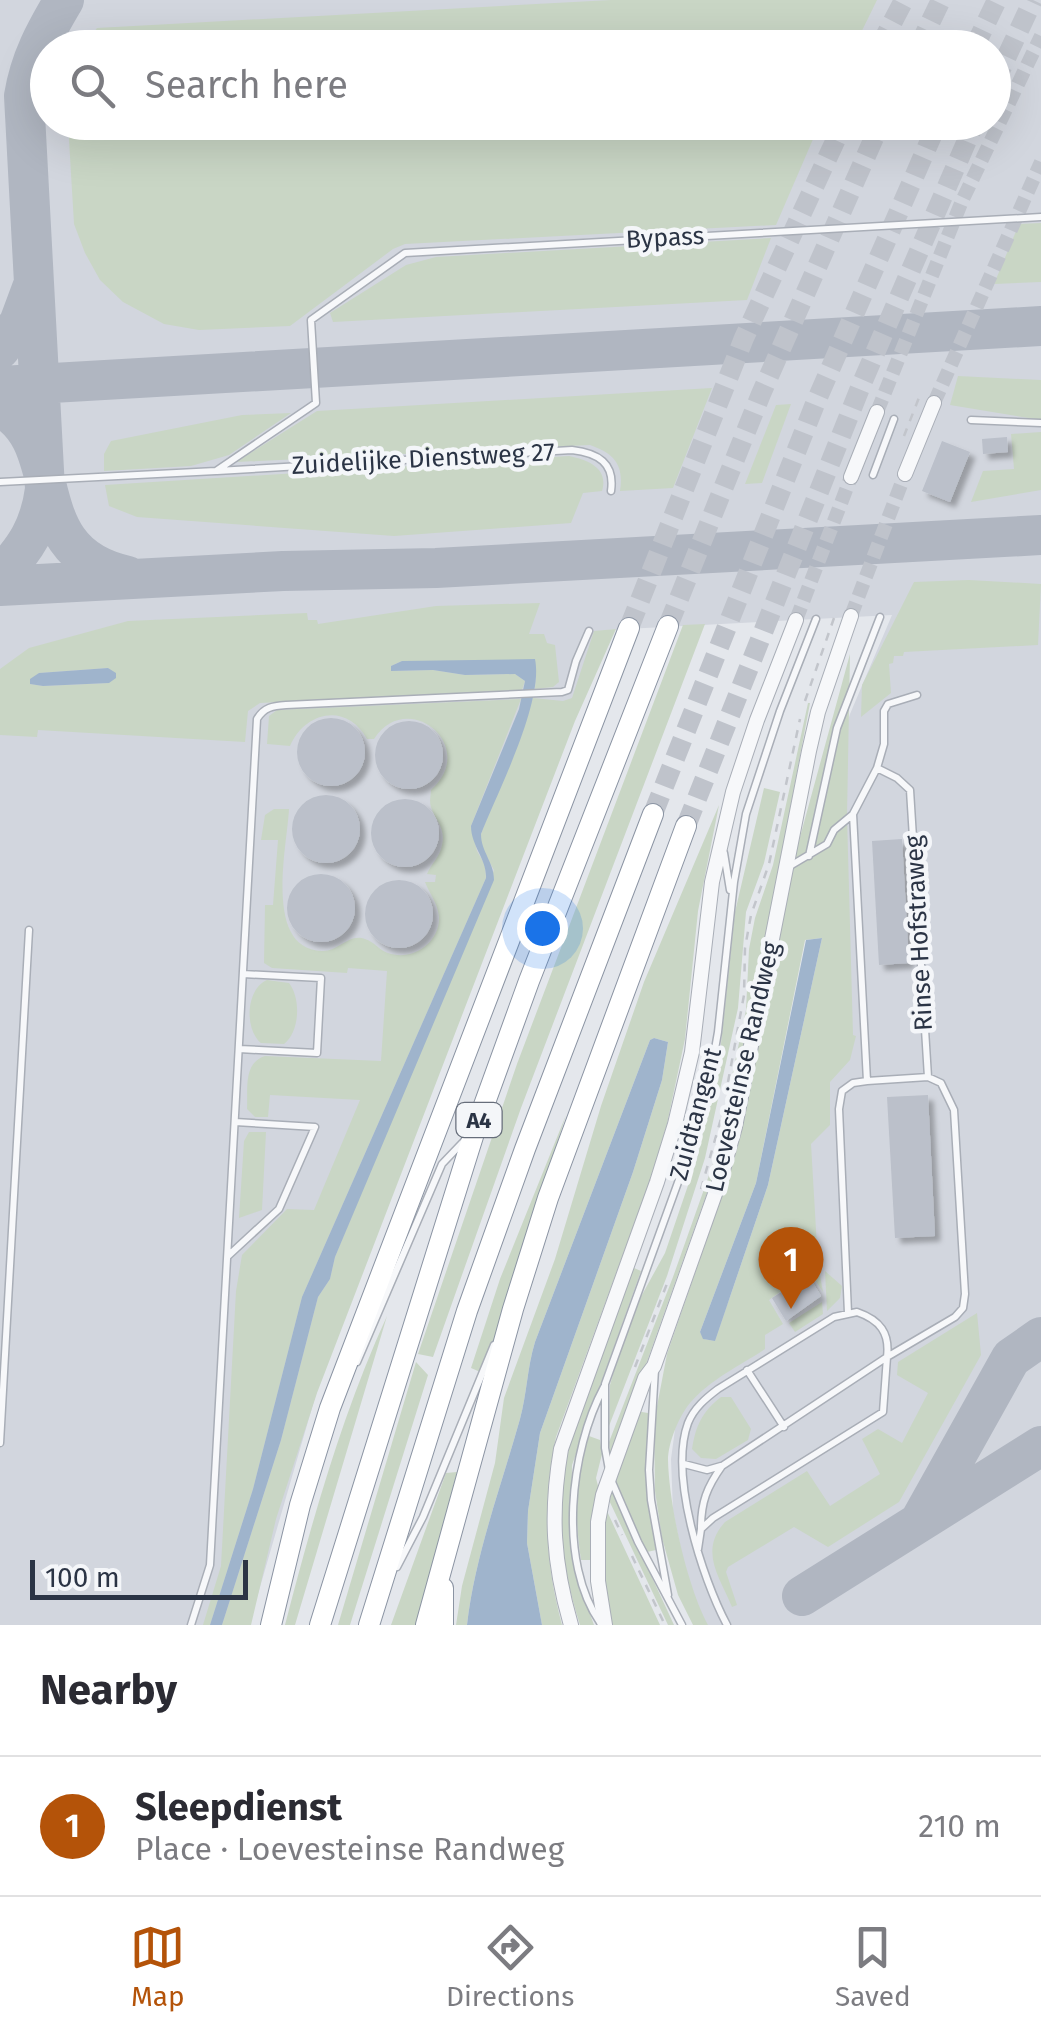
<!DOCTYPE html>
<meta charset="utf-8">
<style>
:root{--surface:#fff;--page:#f7f7f7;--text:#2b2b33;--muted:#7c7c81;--line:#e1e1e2;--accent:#b45309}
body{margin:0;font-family:"Fira Sans",sans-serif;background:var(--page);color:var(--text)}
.scale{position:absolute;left:30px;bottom:25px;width:218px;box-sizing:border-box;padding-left:10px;border:5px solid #2b3445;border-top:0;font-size:28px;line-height:35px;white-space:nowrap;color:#2b3445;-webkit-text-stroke:8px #f4f6f9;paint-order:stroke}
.you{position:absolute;left:542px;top:928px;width:35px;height:35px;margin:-25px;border:8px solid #fff;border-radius:50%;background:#1a73e8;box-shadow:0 0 0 15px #1a73e833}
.badge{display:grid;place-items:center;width:65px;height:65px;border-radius:50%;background:var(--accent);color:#fff;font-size:32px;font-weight:700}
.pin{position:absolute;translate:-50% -82px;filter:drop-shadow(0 2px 5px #0008)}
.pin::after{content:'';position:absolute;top:52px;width:35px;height:30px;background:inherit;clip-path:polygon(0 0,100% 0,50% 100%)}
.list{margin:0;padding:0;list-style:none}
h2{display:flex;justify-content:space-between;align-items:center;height:130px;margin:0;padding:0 40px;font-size:42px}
h2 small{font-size:32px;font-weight:400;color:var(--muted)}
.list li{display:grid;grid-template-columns:65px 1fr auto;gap:30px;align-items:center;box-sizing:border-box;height:140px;padding:0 40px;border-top:2px solid var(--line)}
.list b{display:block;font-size:38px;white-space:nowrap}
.list p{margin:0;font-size:32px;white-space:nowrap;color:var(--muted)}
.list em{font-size:32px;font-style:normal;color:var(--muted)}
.icon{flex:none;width:55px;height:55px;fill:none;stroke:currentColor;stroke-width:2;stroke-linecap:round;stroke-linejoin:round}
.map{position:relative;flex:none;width:1041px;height:1625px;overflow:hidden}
.search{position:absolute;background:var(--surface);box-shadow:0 10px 40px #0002;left:30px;right:30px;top:30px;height:110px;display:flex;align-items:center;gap:25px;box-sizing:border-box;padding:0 35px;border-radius:55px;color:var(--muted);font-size:38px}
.sheet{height:270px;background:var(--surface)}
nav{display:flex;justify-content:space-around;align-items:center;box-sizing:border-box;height:140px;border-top:2px solid var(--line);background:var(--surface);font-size:28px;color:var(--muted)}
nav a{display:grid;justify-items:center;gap:5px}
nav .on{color:var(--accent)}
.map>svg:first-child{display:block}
.built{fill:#d2d6de;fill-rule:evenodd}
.green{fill:#c9d6c5;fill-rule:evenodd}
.water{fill:#9fb4cc}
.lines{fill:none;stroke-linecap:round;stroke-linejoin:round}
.taxiway{stroke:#b0b6c1;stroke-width:40}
.building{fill:#bbc0ca;filter:url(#shadow)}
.tertiary-tunnel{stroke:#bfc3cb;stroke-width:14;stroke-dasharray:14 7;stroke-linecap:butt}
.trunk-tunnel{stroke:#bfc3cb;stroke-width:20;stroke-dasharray:20 10;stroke-linecap:butt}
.motorway-tunnel{stroke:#bfc3cb;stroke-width:20;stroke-dasharray:20 10;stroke-linecap:butt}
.service-casing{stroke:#a9aeb7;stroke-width:9}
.tertiary-casing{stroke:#a9aeb7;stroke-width:16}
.trunk-casing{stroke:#8b94a3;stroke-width:22}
.motorway-casing{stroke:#8b94a3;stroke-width:22}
.path{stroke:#c2c5cb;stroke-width:2.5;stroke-dasharray:8 8;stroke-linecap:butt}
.service{stroke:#f7f8fa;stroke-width:6}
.tertiary{stroke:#f7f8fa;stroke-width:14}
.trunk{stroke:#fff;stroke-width:20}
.motorway{stroke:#fff;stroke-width:20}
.labels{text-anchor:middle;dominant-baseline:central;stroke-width:9;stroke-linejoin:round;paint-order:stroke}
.shield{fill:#f4f6f9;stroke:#676e7b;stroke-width:2.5}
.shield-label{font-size:22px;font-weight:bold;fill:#2b3445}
.street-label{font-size:25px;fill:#2b3445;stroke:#f4f6f9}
</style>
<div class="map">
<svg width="1041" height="1625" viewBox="0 0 1041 1625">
<defs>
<filter id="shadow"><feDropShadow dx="5.5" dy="5.5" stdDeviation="2.5" flood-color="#0004"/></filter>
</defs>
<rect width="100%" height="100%" fill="#e4e7ec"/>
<path class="built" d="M 0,0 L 1041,0 L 1041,1625 L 705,1625 L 686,1574 L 673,1511 L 671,1459 L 676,1422 L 836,1054 L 835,765 L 850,714 L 892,615 L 607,630 L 334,1332 L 249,1625 L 0,1625 ZM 48,48 L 994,48 L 994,122 L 48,122 Z"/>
<path class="green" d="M 611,0 L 877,0 L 854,47 L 83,47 L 97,28 Z
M 68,123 L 68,122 L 820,123 L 776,225 L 405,244 L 393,249 L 290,326 L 199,330 L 164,324 L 123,302 L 100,280 L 85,253 L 74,224 Z
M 1041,223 L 1041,282 L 994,284 L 1019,224 Z
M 771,238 L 747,300 L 333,322 L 330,313 L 406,265 L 436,257 Z
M 958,376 L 1041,380 L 1041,420 L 950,405 Z
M 712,388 L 673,488 L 620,491 C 624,465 615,454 590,445 L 236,462 L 317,411 Z
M 791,404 L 762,483 L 745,484 L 776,405 Z
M 291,413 L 229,455 L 191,466 L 104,471 L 104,454 L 111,441 L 242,415 Z
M 1041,432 L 1041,490 L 971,502 L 983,471 L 1014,469 L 1011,434 Z
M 569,456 C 588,460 609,468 602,491 L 583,493 L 571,523 L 394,536 L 137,517 L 109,506 L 105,485 Z
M 969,580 L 1041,584 L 1038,645 L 904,652 L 903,656 L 894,656 L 893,663 L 889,664 L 891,693 L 861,717 L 862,685 L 914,582 Z
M 540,603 L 529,634 L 544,634 L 547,643 L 555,645 L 559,682 L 553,687 L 535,689 L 536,673 L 402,661 L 391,666 L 391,671 L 433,670 L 465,675 L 515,674 L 525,681 L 522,690 L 260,703 L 248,711 L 245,742 L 38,730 L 37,737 L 0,735 L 0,669 L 29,648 L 128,621 L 307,613 L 308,620 L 317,620 L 318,624 L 436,606 ZM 108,668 L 114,674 L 109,683 L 43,686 L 30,684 L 39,673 Z
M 705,624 L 521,1108 L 433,1357 L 418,1354 L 517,1064 L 683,625 Z
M 616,629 L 575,721 L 317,1393 L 276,1519 L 251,1625 L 222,1625 L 281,1440 L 318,1297 L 330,1279 L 335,1257 L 494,870 L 481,847 L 481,834 L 533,698 L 563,701 L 572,698 L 594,631 Z
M 850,654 L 847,816 L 853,1035 L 856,1036 L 850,1060 L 830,1082 L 830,1125 L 811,1144 L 818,1264 L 823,1292 L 809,1271 L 769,1300 L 783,1324 L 765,1335 L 765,1349 C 741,1365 709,1380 690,1403 C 679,1416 668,1443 668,1460 C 669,1505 687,1586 708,1625 L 693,1625 L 678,1595 L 662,1538 L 655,1491 L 654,1422 L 667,1354 L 731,1169 L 794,859 ZM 822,938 L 768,1185 L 715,1341 L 704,1339 L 700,1332 L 756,1183 L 805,940 Z
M 521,699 L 471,826 L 477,851 L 485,865 L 486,878 L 302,1297 L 253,1489 L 210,1625 L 203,1625 L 221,1566 L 236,1291 L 242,1255 L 287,1209 L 314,1210 L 360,1100 L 270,1095 L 268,1117 L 255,1117 L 247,1109 C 248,1089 243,1063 265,1056 L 381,1061 L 387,971 L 348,968 L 347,973 L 272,968 L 264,963 L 265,905 L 273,905 L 278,840 L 261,840 L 265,815 L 274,809 L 289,809 C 287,848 263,949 322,951 C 338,952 349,933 365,939 C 374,941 380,952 391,954 C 414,960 440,942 439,917 C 438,903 429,893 425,882 L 435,882 L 436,875 L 427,874 C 431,864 440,857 442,845 C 446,828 435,820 431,807 C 429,801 431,795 431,790 C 480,746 407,687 374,739 L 367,739 C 347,702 305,711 290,746 L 267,744 L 269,716 L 277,710 Z
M 808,703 L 810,703 L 752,1010 L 718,1162 L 613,1457 L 610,1457 L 609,1442 L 673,1277 L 714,1161 L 746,1010 L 749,949 L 755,918 L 773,865 Z
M 764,788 L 780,792 L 764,863 L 746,912 L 738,1008 L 705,1158 L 667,1276 L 609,1426 L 610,1385 L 622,1343 L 637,1304 L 665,1253 L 697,1159 L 719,1062 L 735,912 Z
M 719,805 L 698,911 L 685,1039 L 667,1124 L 651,1178 L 556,1437 C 542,1502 545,1561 562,1625 L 542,1625 L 527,1543 L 528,1511 L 540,1433 L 633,1172 L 662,1080 L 668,1042 L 654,1038 L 650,1040 L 535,1342 C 527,1368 527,1394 520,1419 C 501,1487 475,1555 467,1625 L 456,1625 L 462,1586 L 495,1463 L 504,1398 L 555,1259 L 601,1106 L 644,982 Z
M 267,980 L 289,983 C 301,998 300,1032 284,1044 L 261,1043 C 244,1029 246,989 267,980 Z
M 566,1115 L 485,1374 L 471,1368 L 500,1279 Z
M 249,1132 L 266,1132 L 262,1210 L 239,1218 L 244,1141 Z
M 634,1268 L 641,1271 L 572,1465 L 571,1542 L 583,1595 L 594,1625 L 580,1625 C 566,1580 557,1536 562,1488 C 570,1416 609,1336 634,1268 Z
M 825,1271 L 842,1286 L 840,1298 L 827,1311 Z
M 822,1302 L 823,1314 L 795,1332 L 789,1323 Z
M 977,1313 L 981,1355 L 899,1502 L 828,1547 L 794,1527 L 728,1567 L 726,1572 L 737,1605 L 732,1607 C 719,1576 699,1551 725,1522 L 807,1471 L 830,1506 L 880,1474 L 862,1439 L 878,1429 L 902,1443 L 928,1393 L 897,1375 L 898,1362 Z
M 387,1316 L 295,1625 L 285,1625 C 312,1521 342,1414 387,1316 Z
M 416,1362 L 428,1375 L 350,1625 L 338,1625 Z
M 721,1397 L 731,1397 L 751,1429 L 748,1440 L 716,1459 L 701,1458 L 692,1449 C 696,1425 702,1412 721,1397 Z
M 636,1411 L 648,1413 L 648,1500 L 656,1550 L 647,1552 L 620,1497 L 614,1475 Z
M 589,1436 L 600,1440 L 602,1454 L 596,1478 L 600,1494 L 593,1560 L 581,1560 C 575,1519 573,1475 589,1436 Z
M 457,1472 L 417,1625 L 391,1625 L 446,1473 Z
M 612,1491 L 674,1625 L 668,1625 L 607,1496 Z
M 606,1509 L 660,1625 L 612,1625 L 600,1568 Z"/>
<path class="water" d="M 535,659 C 544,702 498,791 481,834 C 481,852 494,862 494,880 L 335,1257 L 330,1279 L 318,1297 L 281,1440 L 222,1625 L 210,1625 L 253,1489 L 302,1297 L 486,878 C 487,859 471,846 471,826 L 519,709 L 525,681 L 515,674 L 465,675 L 433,670 L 391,671 L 391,666 L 402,661 Z
M 108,668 L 116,673 L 116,678 L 109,683 L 43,686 L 30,684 L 30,679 L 39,673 Z
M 822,938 L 768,1185 L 715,1341 L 703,1339 L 700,1332 L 756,1183 L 806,940 Z
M 654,1038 L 668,1042 L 662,1080 L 633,1172 L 540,1433 L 528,1511 L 527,1543 L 542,1625 L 467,1625 C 475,1555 501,1487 520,1419 C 527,1394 527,1368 535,1342 L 650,1040 Z"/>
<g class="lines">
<path class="taxiway" d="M 0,349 L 19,323 L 32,288
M 0,386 L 1041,326
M 0,407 C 71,444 18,553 128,576
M 0,576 C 26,548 40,527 45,489 L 24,96 C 30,59 45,32 64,0
M 0,586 L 283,571 L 436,568 L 1041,535
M 921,1519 L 1011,1358 L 1041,1337
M 802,1596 L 1041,1446"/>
</g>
<path class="building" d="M 1007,437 L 1008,452 L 983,454 L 982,439 Z
M 942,441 L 970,452 L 950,502 L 922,491 Z
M297 752a34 34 0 1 1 68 0a34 34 0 1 1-68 0Z
M375 755a34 34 0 1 1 68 0a34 34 0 1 1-68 0Z
M292 829a34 34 0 1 1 68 0a34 34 0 1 1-68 0Z
M371 833a34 34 0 1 1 68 0a34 34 0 1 1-68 0Z
M 902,839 L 909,963 L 879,965 L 872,841 Z
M287 908a34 34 0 1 1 68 0a34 34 0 1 1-68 0Z
M365 914a34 34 0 1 1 68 0a34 34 0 1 1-68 0Z
M 928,1095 L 935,1236 L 895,1238 L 887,1097 Z
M 789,1250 L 803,1250 L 803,1262 L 789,1262 Z
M 808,1275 L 821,1296 L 786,1321 L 772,1298 Z"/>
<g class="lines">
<path class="tertiary-tunnel" d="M 934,403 L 1041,162
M 877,412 L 962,201 L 1041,36
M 851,616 L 905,474
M 796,620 L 851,477"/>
<path class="trunk-tunnel" d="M 879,48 L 904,0
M 629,628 L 744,338 L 844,122"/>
<path class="motorway-tunnel" d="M 918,48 L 941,0
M 974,48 L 997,0
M 994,84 L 1033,0
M 668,626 L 761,394 L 881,122
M 653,814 L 815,404 L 938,122
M 686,826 L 862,383 L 975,122"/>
<g class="service-casing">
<path id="service" d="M 971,420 L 1041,423
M 217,471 L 572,450 C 598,453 615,463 611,491
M 873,475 L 894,419
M 0,482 L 216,471 L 316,403 L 311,320 L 405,253 L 1041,217
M 724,853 L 730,890
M 809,856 L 837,728 L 880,617
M 790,866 L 827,844 L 834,830 L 852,815
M 239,1049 L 317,1053 L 321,978 L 243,974
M 867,1081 L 928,1077
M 228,1256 L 279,1209 L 315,1127 L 235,1122
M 848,1313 L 839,1109 L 842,1091 L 853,1083 L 867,1081 L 853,814 L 877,768 L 884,744 L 884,711 L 888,704 L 917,695
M 357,1362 L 442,1164 L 464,1141
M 655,1369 L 649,1470 L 651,1500 L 668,1595
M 747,1370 L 784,1427
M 0,1443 L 29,930
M 684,1464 L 707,1470 L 721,1466
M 609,1470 L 605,1448 L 605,1384 L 693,1141 L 708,1089 L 718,1032 L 734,882 L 746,814 L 780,711 L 816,619
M 612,1482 L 638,1542 L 682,1625
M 701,1528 C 701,1502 707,1487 722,1466 L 887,1357 C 890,1333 880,1320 857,1312 L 834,1317 L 718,1389 C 706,1398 694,1408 688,1423 C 669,1475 702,1578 727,1625
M 698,1549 L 701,1529 L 713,1518 L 883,1412 L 887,1357 L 955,1317 L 963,1308 L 965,1294 L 954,1110 L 941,1083 L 928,1077 L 910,790 L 897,778 L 877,768
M 397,1567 L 423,1517 L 494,1345
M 601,1624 C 557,1562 570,1450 604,1387
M 191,1625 L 210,1565 L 257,719 C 264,707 273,706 286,705 L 562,692 L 568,690 L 576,661 L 589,631"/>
</g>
<g class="tertiary-casing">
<path id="tertiary" d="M 905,474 L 934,403
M 851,477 L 877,412
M 571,1625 C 553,1563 550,1513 561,1449 L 657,1182 L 675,1124 L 692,1052 L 712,882 L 733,792 L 757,720 L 796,620
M 605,1625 L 598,1581 L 598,1522 L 603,1495 L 645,1378 L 654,1366 L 721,1177 L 735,1127 L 809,751 L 818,712 L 851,616"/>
</g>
<g class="trunk-casing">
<path id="trunk" d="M 271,1625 L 300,1505 L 330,1408 L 629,628"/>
</g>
<g class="motorway-casing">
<path id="motorway" d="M 443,1588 L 443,1625
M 320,1625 L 475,1130 L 529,981 L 668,626
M 369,1625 L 467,1311 L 525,1149 L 653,814
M 426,1625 L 513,1309 L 548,1198 L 686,826"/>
</g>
<path class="path" d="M 904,436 L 920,395
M 805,701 L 834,618
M 728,1082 L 744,995 L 745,948 L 751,915 L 769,864 L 800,719
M 701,1189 L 722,1115
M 635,1367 L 668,1281
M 615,1520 L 622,1535
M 632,1556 L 665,1625"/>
<use href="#service" class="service"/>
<use href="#tertiary" class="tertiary"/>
<use href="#trunk" class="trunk"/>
<use href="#motorway" class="motorway"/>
</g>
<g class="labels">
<rect class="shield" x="456.5" y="1103" width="45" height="34" rx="8"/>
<g class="shield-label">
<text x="479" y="1120">A4</text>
</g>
<g class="street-label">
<text transform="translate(665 238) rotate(-3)">Bypass</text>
<text transform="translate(423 459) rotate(-3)">Zuidelijke Dienstweg 27</text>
<text transform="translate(919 933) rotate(-93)">Rinse Hofstraweg</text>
<text transform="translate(743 1067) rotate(-77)">Loevesteinse Randweg</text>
<text transform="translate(696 1114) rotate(-75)">Zuidtangent</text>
</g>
</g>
</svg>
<div class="scale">100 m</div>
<div class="you"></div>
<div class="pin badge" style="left:791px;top:1309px">1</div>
<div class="search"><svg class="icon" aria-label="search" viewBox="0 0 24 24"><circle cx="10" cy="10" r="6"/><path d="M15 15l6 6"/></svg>Search here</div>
</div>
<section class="sheet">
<h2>Nearby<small></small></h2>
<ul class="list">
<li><span class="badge">1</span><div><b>Sleepdienst</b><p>Place · Loevesteinse Randweg</p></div><em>210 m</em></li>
</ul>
</section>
<nav>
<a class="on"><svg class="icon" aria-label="map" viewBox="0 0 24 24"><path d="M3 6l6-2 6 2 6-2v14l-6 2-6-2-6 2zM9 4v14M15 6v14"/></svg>Map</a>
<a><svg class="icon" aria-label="directions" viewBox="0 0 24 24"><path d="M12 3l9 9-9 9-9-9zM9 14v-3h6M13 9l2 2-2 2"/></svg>Directions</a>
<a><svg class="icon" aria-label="saved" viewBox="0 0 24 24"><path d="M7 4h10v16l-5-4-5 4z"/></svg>Saved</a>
</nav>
